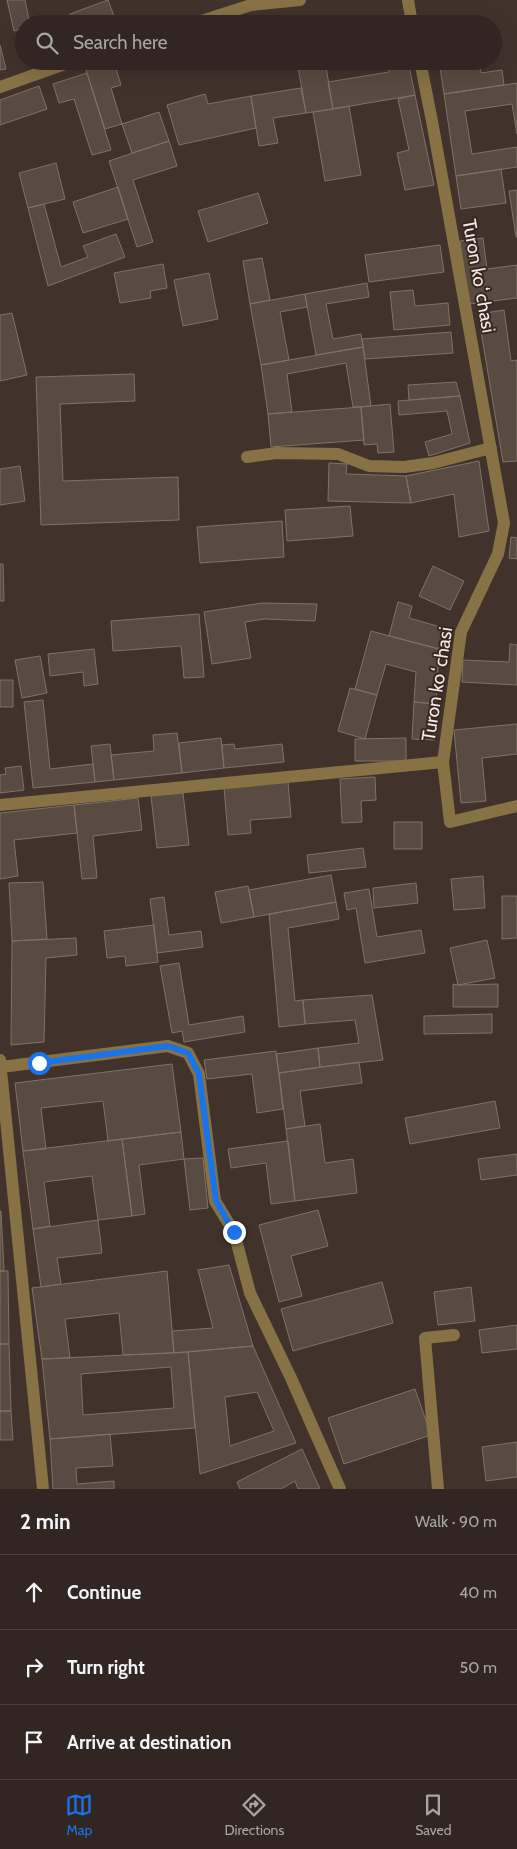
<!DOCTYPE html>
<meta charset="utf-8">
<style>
:root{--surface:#312621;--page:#392e2a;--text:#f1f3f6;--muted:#a8a5a5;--line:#4c433f;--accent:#1a73e8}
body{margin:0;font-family:Cabin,sans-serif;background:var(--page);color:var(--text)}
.stop{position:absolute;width:15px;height:15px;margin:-11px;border:4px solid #1a73e8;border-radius:50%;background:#fff}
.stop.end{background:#1a73e8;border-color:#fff;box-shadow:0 1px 5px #0008}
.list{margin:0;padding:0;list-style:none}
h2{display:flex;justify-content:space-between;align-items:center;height:65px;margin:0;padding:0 20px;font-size:21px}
h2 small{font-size:16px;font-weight:400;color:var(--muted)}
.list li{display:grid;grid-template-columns:32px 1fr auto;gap:15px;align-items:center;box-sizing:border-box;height:75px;padding:0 20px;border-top:1px solid var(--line)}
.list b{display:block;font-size:19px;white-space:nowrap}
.list em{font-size:16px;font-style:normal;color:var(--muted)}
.icon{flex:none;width:28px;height:28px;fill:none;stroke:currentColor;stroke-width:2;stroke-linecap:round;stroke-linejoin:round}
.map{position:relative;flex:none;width:517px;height:1489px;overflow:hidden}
.search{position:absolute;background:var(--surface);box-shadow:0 5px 20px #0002;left:15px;right:15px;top:15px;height:55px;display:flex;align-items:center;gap:12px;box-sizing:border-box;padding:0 18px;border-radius:28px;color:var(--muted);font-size:19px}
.sheet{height:290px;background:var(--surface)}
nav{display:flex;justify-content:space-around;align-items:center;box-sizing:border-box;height:70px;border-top:1px solid var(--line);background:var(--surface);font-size:14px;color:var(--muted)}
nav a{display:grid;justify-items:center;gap:2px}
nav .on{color:var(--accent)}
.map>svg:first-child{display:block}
.building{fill:#584b41;stroke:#807267;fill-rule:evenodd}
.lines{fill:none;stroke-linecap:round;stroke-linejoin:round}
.minor{stroke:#877245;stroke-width:12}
.route{stroke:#1a73e8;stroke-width:6}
.labels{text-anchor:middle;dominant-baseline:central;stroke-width:4;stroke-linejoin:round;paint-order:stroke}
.street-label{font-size:19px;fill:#f4eae6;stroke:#372922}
</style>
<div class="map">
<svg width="517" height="1489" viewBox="0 0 517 1489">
<rect width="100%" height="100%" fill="#41332c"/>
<path class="building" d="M 7,0 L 25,0 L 30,24 L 24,24 L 24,28 L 14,31 Z
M 108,0 L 117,24 L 64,24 L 72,21 L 70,14 Z
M 317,16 L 318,24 L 290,24 L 290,21 Z
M 399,16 L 400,24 L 380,24 L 379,20 Z
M 0,45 L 6,69 L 0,70 Z
M 160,61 L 181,61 L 162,67 Z
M 297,61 L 325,61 L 333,109 L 306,113 Z
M 387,61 L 408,61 L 415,95 L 333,109 L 328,82 L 389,72 Z
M 439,61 L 479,61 L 481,73 L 502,70 L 504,85 L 444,94 Z
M 114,62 L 121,85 L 111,88 L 122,124 L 105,129 L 86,70 Z
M 87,73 L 111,150 L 92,155 L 74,99 L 59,103 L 53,84 Z
M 517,83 L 517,134 L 512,104 L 465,111 L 472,154 L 517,147 L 517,167 L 456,176 L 444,94 Z
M 39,86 L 47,109 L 0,125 L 0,100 Z
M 301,88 L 306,113 L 273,118 L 278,143 L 259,146 L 251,96 Z
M 205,94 L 208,104 L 251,96 L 256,128 L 179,145 L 167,105 Z
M 415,95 L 434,185 L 405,190 L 397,153 L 409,150 L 398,99 Z
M 349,106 L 361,175 L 325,181 L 313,112 Z
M 159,112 L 169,141 L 132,153 L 122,124 Z
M 169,141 L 177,166 L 133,180 L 153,242 L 137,247 L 109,161 Z
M 56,163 L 65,199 L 28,208 L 19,173 Z
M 501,169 L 506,203 L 461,209 L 456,176 Z
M 118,187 L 128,219 L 83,233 L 73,202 Z
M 517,190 L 517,237 L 516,237 L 509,191 Z
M 258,193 L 268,223 L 208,242 L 198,211 Z
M 44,204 L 61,267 L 88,257 L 83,246 L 116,234 L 125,257 L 48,286 L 28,208 Z
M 483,238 L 487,269 L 517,265 L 517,298 L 469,304 L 460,241 Z
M 440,245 L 444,272 L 369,282 L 365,255 Z
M 262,258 L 270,300 L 250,304 L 243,261 Z
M 163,264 L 167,288 L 150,291 L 151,298 L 120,303 L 114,273 Z
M 209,273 L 218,319 L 183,326 L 174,280 Z
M 367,283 L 369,297 L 326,304 L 333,339 L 361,334 L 363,347 L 316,355 L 305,294 Z
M 413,290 L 415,306 L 448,303 L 450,325 L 394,330 L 390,292 Z
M 305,294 L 307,307 L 280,312 L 289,360 L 261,365 L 250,304 Z
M 504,310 L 511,361 L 517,360 L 517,461 L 503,462 L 478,314 Z
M 12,313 L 27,375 L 0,381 L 0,315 Z
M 451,332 L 453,353 L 365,359 L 362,339 Z
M 363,347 L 371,406 L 353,407 L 346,363 L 287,374 L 292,412 L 268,414 L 261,365 Z
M 134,374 L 135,401 L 60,404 L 63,481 L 178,477 L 179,520 L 41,525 L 36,377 Z
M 456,382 L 460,396 L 409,400 L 408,385 Z
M 460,396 L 470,443 L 429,456 L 425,442 L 452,434 L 447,411 L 399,415 L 398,401 Z
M 390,404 L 394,452 L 378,453 L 377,444 L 364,445 L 361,407 Z
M 361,407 L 364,440 L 271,447 L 268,414 Z
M 479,461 L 489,531 L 459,537 L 454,494 L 411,503 L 406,476 Z
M 329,463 L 347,464 L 346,474 L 406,476 L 411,503 L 328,501 Z
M 20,466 L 25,501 L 0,505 L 0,469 Z
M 350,506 L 353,536 L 287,541 L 285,510 Z
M 282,521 L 284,557 L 200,563 L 197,527 Z
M 511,537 L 517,538 L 517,559 L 509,558 Z
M 0,564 L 3,564 L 4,601 L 0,601 Z
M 433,566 L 464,581 L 450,610 L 419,596 Z
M 398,602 L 412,606 L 409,618 L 444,628 L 439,649 L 389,636 Z
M 262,603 L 317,604 L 315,621 L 264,619 L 245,622 L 251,658 L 212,664 L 204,612 Z
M 199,614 L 204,677 L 184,678 L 181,646 L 113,651 L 111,621 Z
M 371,631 L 439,649 L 436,704 L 414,702 L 416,672 L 386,664 L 377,695 L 355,689 Z
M 510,644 L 517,645 L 517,685 L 462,682 L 463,660 L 509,662 Z
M 94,649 L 98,684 L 84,686 L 83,672 L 50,676 L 48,654 Z
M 40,656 L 47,693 L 22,698 L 15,660 Z
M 0,680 L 13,680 L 13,707 L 0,707 Z
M 350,688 L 377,695 L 365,739 L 338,731 Z
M 43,700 L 50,769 L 93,764 L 95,782 L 33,788 L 24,702 Z
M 414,702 L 436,704 L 435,740 L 412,739 Z
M 517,724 L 517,754 L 482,758 L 486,801 L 461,803 L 454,730 Z
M 177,733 L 182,773 L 114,780 L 111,755 L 154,751 L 153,735 Z
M 221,738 L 224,768 L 182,773 L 179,743 Z
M 406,738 L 406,761 L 355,761 L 355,739 Z
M 110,744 L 114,780 L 95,782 L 91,746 Z
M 234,744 L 235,749 L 282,744 L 284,762 L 224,768 L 222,745 Z
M 21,766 L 24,790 L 0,793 L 0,775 L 6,774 L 5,768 Z
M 375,777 L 376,800 L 361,801 L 362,822 L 342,823 L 340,779 Z
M 288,782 L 291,817 L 250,820 L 251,833 L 228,835 L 224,787 Z
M 183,793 L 189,845 L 157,848 L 151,796 Z
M 138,798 L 142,830 L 93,836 L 97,878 L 82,879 L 74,805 Z
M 74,805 L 77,833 L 14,840 L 18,876 L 0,879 L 0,813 Z
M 394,822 L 422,822 L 422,849 L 394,849 Z
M 363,848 L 366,867 L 309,873 L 307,855 Z
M 331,875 L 336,902 L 254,917 L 249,890 Z
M 483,876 L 485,908 L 454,910 L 451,879 Z
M 43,882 L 47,939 L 12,941 L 9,883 Z
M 416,883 L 418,903 L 374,908 L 373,888 Z
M 248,886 L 254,917 L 221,923 L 215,892 Z
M 369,889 L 377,937 L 421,930 L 425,953 L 365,963 L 356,908 L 347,910 L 344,893 Z
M 502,896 L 517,896 L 517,938 L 502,939 Z
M 164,897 L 169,935 L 201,931 L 203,947 L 157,953 L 150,899 Z
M 336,902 L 339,919 L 288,928 L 295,1001 L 303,1000 L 305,1024 L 279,1027 L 269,914 Z
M 154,925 L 158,962 L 126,966 L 125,956 L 107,958 L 104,931 Z
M 76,938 L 77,955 L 46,958 L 44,1042 L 11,1045 L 12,941 Z
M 487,940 L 495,978 L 458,985 L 450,948 Z
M 179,963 L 189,1025 L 243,1016 L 245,1032 L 184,1042 L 182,1031 L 172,1033 L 160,966 Z
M 453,984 L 458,985 L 498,984 L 498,1007 L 453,1007 Z
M 372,995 L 383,1060 L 320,1067 L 318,1048 L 359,1043 L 355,1020 L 305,1024 L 303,1000 Z
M 492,1014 L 492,1033 L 424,1034 L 424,1016 Z
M 318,1048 L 320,1067 L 279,1073 L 276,1054 Z
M 276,1051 L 283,1109 L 257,1113 L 252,1074 L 207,1079 L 204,1060 Z
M 359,1062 L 362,1083 L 300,1091 L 305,1126 L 286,1129 L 279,1073 Z
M 172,1064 L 181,1132 L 108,1141 L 103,1101 L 41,1108 L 46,1149 L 23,1151 L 15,1083 Z
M 495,1101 L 500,1128 L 410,1144 L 405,1118 Z
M 320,1124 L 325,1163 L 353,1159 L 357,1193 L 295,1201 L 286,1129 Z
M 181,1132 L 184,1159 L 139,1165 L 145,1214 L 132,1216 L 122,1139 Z
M 122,1139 L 132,1216 L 98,1220 L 92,1176 L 44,1182 L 50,1226 L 33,1229 L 23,1151 Z
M 288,1141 L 295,1201 L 271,1204 L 266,1163 L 231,1168 L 228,1149 Z
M 517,1154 L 517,1175 L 481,1180 L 478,1159 Z
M 203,1158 L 208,1208 L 190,1210 L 184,1159 Z
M 318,1210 L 328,1246 L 291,1256 L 302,1296 L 279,1302 L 259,1225 Z
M 0,1211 L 1,1211 L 4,1271 L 0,1271 Z
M 98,1220 L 102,1253 L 57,1258 L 61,1284 L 41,1287 L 33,1229 Z
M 229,1265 L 253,1346 L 174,1353 L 172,1331 L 213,1328 L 198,1270 Z
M 0,1271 L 8,1271 L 9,1344 L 0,1344 Z
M 167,1271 L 174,1353 L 123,1355 L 119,1313 L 65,1319 L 70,1358 L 42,1359 L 32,1288 Z
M 382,1282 L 393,1323 L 293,1351 L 281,1309 Z
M 471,1287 L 475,1321 L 438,1325 L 434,1292 Z
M 517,1325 L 517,1349 L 482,1353 L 479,1330 Z
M 0,1344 L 9,1344 L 11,1411 L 0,1411 Z
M 253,1346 L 296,1443 L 200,1474 L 188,1352 ZM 257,1392 L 274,1431 L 230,1446 L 225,1397 Z
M 188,1352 L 195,1428 L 50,1439 L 42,1359 ZM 171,1367 L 174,1408 L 83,1415 L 81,1374 Z
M 415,1389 L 431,1435 L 344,1464 L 328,1418 Z
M 0,1411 L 11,1411 L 13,1440 L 0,1440 Z
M 110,1434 L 113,1466 L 76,1468 L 77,1484 L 114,1481 L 114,1489 L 53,1489 L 50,1439 Z
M 517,1442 L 517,1477 L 486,1481 L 482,1447 Z
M 302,1449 L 320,1489 L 298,1489 L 295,1481 L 281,1489 L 240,1489 L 237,1482 Z"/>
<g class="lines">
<path class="minor" d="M 408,0 L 412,24
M 192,24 L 251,5 L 300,0
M 0,87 L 73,61
M 247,457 L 277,453 L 338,454 L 369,466 L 404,467 L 433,463 L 491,448
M 443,762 L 450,822 L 517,806
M 0,805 L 443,762 L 461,632 L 498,554 L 504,523 L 432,121 L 420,61
M 0,1060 L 43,1489
M 1,1067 L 168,1046 L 188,1053 L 199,1074 L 215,1201 L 234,1232 L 250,1293 L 291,1378 L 340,1489
M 438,1489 L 425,1338 L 454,1335"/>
</g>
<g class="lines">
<path class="route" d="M 39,1063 L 168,1046 L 188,1053 L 199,1074 L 216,1201 L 234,1232"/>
</g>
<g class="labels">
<g class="street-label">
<text transform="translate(479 276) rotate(80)">Turon koʻchasi</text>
<text transform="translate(437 684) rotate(-81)">Turon koʻchasi</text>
</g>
</g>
</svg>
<div class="stop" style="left:39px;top:1063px"></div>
<div class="stop end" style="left:234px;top:1232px"></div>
<div class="search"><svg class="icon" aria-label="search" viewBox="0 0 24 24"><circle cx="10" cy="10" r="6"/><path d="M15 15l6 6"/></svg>Search here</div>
</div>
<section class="sheet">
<h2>2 min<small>Walk · 90 m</small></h2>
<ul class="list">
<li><svg class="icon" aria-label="ahead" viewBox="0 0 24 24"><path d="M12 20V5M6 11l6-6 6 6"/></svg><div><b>Continue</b></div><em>40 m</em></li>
<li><svg class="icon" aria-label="right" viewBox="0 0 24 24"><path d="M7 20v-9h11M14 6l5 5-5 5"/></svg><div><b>Turn right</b></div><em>50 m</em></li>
<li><svg class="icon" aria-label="arrive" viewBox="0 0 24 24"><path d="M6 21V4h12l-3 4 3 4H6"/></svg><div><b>Arrive at destination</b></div></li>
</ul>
</section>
<nav>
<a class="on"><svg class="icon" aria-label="map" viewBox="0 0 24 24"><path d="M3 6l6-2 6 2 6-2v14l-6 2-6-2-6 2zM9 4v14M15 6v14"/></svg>Map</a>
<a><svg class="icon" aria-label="directions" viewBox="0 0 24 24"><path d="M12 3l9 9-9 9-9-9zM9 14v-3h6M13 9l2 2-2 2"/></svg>Directions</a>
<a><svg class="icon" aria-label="saved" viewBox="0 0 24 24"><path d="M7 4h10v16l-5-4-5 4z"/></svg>Saved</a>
</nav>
